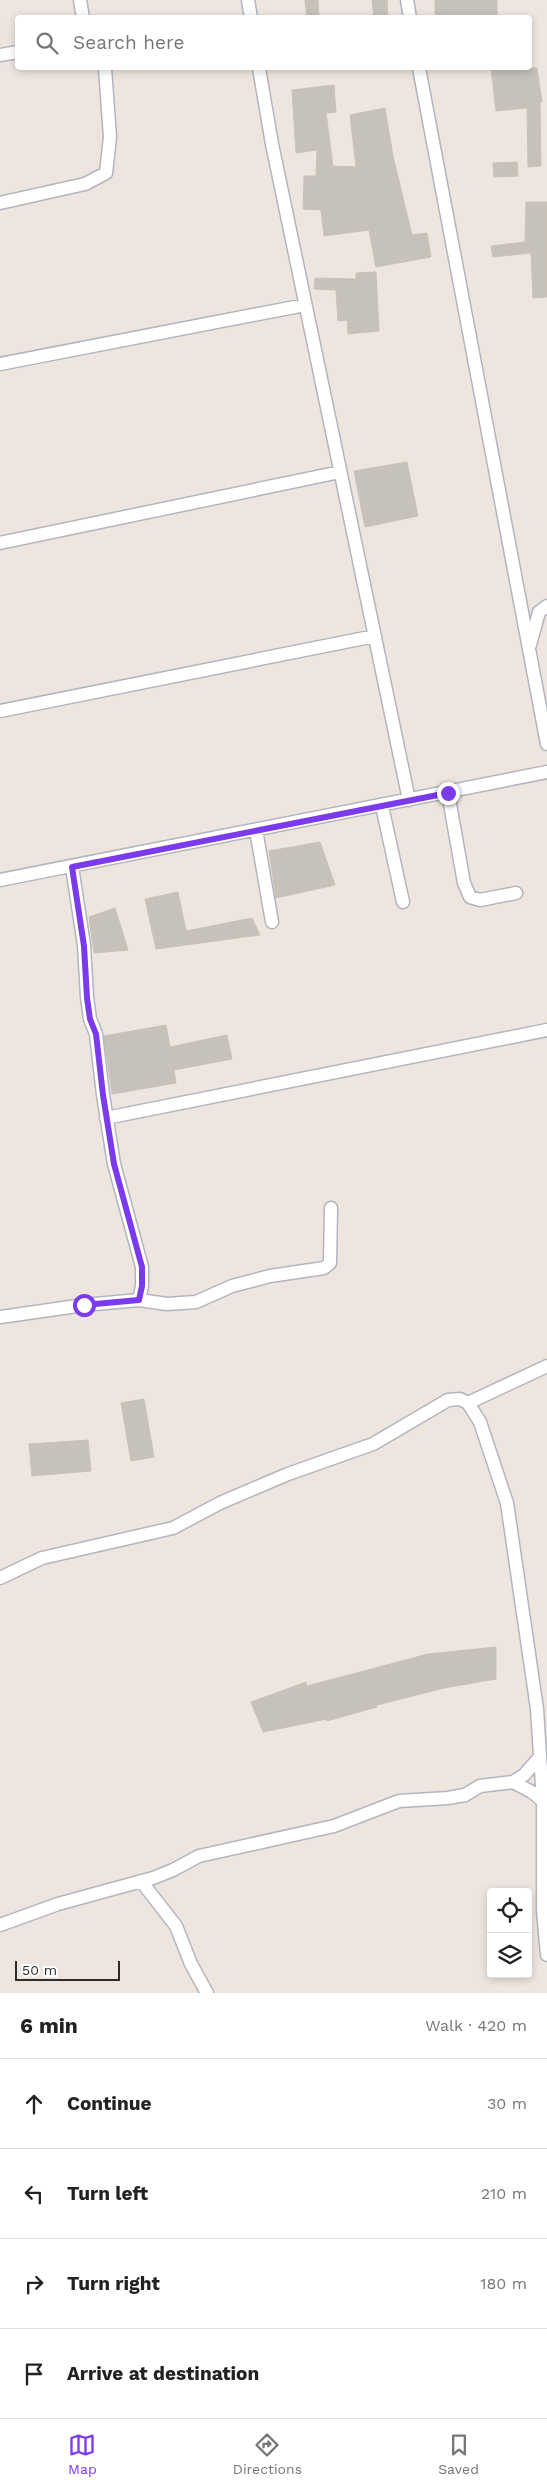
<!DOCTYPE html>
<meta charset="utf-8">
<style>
:root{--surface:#fff;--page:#f2f2f2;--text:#222;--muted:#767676;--line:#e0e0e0;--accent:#7c3aed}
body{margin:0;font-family:"Work Sans",sans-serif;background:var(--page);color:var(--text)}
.controls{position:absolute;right:15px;bottom:15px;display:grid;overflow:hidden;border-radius:5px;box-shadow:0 2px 8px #0003}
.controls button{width:45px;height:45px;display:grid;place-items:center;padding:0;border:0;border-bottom:1px solid var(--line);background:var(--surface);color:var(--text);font:25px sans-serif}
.scale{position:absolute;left:15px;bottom:12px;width:105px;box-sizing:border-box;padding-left:5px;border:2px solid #2c2c2c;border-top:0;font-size:14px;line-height:18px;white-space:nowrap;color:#2c2c2c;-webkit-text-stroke:4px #fff;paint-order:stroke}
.stop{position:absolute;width:15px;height:15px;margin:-11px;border:4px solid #7c3aed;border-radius:50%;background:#fff}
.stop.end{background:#7c3aed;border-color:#fff;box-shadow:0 1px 5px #0008}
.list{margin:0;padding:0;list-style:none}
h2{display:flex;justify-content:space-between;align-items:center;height:65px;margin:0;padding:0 20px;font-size:21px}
h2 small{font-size:16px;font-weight:400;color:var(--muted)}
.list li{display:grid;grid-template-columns:32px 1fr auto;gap:15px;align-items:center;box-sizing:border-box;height:90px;padding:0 20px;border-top:1px solid var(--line)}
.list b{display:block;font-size:19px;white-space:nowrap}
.list em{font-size:16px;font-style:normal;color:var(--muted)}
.icon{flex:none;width:28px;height:28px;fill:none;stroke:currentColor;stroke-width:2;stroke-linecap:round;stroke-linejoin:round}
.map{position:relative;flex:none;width:547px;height:1993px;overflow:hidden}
.search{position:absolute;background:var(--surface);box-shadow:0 2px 8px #0003;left:15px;right:15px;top:15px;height:55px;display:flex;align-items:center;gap:12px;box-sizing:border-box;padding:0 18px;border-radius:5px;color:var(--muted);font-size:19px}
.sheet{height:425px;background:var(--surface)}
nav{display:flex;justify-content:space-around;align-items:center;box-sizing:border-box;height:70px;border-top:1px solid var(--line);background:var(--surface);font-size:14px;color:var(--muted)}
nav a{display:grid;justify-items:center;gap:2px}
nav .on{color:var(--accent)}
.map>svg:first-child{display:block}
.building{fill:#c6c1b9;stroke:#cac2b7}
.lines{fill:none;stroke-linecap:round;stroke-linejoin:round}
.minor-casing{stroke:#b2b5c0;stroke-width:15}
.minor{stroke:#fff;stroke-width:12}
.route{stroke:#7c3aed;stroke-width:6}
</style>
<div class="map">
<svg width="547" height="1993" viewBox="0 0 547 1993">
<rect width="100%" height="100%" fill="#eee6de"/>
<path class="building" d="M 305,0 L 318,0 L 319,18 L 307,18 Z
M 372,0 L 387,0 L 388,18 L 374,18 Z
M 435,0 L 497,0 L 497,18 L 435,18 Z
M 491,68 L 537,68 L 542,102 L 540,102 L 541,166 L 528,167 L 527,108 L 496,111 Z
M 334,85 L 336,112 L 326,113 L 333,166 L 356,167 L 350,115 L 385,108 L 393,156 L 412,235 L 427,233 L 431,257 L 376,267 L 369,230 L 324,236 L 321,210 L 303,209 L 304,176 L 316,176 L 317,150 L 296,153 L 292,90 Z
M 517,162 L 518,176 L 494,177 L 493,163 Z
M 526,202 L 547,202 L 547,297 L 533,298 L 531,253 L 493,257 L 491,246 L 525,242 Z
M 376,272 L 379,331 L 348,334 L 347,320 L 338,321 L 336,290 L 314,289 L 315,278 L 356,279 L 356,273 Z
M 407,462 L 418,516 L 365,527 L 354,471 Z
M 320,842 L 335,885 L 276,898 L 269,851 Z
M 178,892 L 186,931 L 252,918 L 260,935 L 156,949 L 145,899 Z
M 115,908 L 128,950 L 94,953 L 89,917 Z
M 166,1025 L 170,1047 L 227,1035 L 232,1059 L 174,1070 L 176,1083 L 112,1094 L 104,1036 Z
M 144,1399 L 154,1457 L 131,1461 L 121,1403 Z
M 88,1440 L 91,1471 L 32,1476 L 29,1444 Z
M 496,1647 L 496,1679 L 444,1688 L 377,1705 L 377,1707 L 327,1721 L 327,1719 L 263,1732 L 251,1702 L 306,1682 L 307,1686 L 428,1654 Z"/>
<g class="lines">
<g class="minor-casing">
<path id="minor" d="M 80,0 L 83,18
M 248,0 L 251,18
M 407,0 L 410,18
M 0,55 L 18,52
M 259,68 L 272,144 L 409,800
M 419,68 L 547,744
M 0,203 L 85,184 L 106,173 L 110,137 L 105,68
M 0,364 L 305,305
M 0,543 L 340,472
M 530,645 L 539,612 L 547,606
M 0,711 L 375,636
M 448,793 L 464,883 L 470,897 L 480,900 L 516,893
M 382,806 L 403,902
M 256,830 L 272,922
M 72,867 L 84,945 L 87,997 L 90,1019 L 96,1034 L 103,1095 L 114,1164 L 142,1267 L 142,1286 L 139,1300
M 0,880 L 547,772
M 106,1118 L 547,1030
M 0,1317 L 84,1305 L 139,1300 L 167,1304 L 196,1302 L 232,1286 L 270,1276 L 324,1268 L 330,1263 L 331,1208
M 468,1403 L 547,1366
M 0,1578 L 42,1558 L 173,1528 L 220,1503 L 288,1474 L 373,1444 L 448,1400 L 460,1399 L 468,1403 L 480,1422 L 507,1503 L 537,1709 L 543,1801 L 543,1911 L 547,1955
M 513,1782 L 532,1792 L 543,1801
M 141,1881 L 176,1926 L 191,1964 L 207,1993
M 0,1925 L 58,1904 L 153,1878 L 173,1870 L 199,1856 L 334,1826 L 399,1801 L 448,1798 L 465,1795 L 480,1786 L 513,1782 L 524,1775 L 539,1758"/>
</g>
<use href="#minor" class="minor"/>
</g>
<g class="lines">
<path class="route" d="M 84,1305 L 139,1300 L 142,1286 L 142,1267 L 114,1164 L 103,1095 L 96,1034 L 90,1019 L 87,998 L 84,946 L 72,867 L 448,793"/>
</g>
</svg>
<div class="controls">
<button><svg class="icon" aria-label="locate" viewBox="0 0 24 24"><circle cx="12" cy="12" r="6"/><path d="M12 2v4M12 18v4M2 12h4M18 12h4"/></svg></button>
<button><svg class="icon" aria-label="layers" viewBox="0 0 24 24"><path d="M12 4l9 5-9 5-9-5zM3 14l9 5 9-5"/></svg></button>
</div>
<div class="scale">50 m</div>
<div class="stop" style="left:84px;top:1305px"></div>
<div class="stop end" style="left:448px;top:793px"></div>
<div class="search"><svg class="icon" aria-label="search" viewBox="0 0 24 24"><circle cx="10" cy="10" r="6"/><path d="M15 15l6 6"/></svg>Search here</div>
</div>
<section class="sheet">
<h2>6 min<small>Walk · 420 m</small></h2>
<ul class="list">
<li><svg class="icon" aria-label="ahead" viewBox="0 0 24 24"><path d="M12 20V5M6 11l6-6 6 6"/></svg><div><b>Continue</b></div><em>30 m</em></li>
<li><svg class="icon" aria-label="left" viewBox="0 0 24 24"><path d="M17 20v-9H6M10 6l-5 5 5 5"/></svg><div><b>Turn left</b></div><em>210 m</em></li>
<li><svg class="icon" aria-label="right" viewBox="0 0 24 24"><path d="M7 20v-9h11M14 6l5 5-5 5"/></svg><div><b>Turn right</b></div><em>180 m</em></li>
<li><svg class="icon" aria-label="arrive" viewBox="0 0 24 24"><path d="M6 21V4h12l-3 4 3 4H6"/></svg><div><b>Arrive at destination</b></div></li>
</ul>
</section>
<nav>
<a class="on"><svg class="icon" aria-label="map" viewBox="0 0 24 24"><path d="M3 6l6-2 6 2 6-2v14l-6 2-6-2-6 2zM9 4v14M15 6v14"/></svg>Map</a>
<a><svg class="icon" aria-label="directions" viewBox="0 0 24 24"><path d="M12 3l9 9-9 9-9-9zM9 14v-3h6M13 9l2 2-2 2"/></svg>Directions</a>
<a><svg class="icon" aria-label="saved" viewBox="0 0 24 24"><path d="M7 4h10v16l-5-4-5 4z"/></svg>Saved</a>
</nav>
